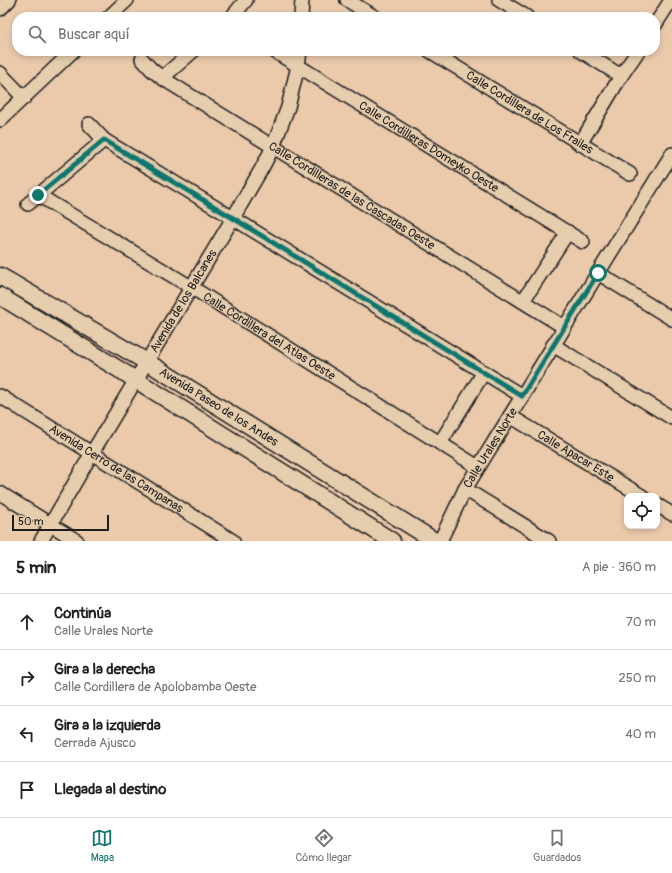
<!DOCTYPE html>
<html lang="es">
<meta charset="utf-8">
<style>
:root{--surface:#fff;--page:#f6f6f6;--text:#202124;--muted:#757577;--line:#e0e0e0;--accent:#0f766e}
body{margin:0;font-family:Pangolin,sans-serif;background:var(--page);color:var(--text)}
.controls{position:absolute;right:12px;bottom:12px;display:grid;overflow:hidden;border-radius:8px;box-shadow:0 2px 6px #0003}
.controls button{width:36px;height:36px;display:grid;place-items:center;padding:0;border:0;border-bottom:1px solid var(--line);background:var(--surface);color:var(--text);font:20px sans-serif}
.scale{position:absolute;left:12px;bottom:10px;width:97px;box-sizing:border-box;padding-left:4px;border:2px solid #1c1c1c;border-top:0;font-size:11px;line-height:14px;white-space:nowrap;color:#1c1c1c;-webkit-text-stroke:3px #e6cdae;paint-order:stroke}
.stop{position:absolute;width:12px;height:12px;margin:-9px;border:3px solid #0f766e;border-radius:50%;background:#fff}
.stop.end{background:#0f766e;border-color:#fff;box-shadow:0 1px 4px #0008}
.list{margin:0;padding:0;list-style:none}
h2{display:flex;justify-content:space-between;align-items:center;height:52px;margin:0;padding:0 16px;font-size:17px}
h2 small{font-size:13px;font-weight:400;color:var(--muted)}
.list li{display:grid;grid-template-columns:26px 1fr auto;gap:12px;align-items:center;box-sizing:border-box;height:56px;padding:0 16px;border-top:1px solid var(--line)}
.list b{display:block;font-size:15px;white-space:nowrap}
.list p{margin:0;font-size:13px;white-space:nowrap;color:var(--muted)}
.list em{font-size:13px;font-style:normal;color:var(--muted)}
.icon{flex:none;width:22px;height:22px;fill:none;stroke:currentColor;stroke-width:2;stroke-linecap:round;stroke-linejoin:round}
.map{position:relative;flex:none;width:672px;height:541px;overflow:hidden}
.search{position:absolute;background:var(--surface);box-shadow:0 2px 6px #0003;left:12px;right:12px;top:12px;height:44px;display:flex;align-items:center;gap:10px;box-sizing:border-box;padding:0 14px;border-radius:16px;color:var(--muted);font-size:15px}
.sheet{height:276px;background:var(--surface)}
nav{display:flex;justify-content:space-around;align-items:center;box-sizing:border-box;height:56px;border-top:1px solid var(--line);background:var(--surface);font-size:11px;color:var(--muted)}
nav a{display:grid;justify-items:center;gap:2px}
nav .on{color:var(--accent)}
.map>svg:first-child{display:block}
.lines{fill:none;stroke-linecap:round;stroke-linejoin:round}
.minor-casing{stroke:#1c1c1c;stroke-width:16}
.tertiary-casing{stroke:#1c1c1c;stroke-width:19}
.minor{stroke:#e6cdae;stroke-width:13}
.tertiary{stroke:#e6cdae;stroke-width:16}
.route{stroke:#0f766e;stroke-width:5}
.labels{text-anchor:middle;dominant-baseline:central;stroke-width:3;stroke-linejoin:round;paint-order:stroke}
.street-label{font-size:12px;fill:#1c1c1c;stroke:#e6cdae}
</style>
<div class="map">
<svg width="672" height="541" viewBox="0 0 672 541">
<rect width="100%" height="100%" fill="#ebcaac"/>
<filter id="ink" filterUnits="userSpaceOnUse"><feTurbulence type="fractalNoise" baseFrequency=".025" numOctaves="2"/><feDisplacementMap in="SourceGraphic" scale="8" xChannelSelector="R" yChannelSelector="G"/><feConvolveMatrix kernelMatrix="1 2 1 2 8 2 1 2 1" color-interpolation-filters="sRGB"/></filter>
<g filter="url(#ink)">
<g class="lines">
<g class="minor-casing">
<g id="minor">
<path d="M 347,0 L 375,17"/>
<path d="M 499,0 L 527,17"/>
<path d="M 0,9 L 9,0"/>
<path d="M 109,17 L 127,0"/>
<path d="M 232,17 L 246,0"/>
<path d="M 301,17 L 302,0"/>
<path d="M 655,25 L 671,0"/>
<path id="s1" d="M 274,51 L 583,242"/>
<path id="s2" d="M 430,51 L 630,174"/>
<path d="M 581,51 L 621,76"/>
<path id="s3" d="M 142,59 L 151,69 L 162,78 L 564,327"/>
<path d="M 0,73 L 24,98"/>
<path d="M 162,78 L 193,51"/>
<path d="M 0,120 L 73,51"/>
<path d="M 89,124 L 104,140 L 233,218 L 522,396"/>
<path d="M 580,144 L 621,76 L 638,51"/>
<path id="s4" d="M 38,195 L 191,287 L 478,467"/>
<path d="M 28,204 L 104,140"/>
<path d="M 598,273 L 672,319"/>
<path d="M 523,301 L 568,232"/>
<path d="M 553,345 L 672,418"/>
<path id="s5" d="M 0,396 L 233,541"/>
<path id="s6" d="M 510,416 L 642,496"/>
<path d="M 440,443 L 484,372"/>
<path d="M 465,489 L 549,541"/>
<path d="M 0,493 L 77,541"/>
<path d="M 657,505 L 672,514"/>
<path id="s7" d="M 41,541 L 92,453 L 233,218 L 262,168 L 273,147 L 288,107 L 298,66 L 300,51"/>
<path id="s8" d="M 440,541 L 465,489 L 598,273 L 672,154"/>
</g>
</g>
<g class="tertiary-casing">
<g id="tertiary">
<path id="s9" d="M 0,276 L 147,362 L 435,541"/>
<path d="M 0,296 L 136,380 L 392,541"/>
</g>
</g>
<use href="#minor" class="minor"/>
<use href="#tertiary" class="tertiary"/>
</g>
</g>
<g class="lines" filter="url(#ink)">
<path class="route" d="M 38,195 L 104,140 L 233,218 L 522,396 L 598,273"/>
</g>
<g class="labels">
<g class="street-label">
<text stroke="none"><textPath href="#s2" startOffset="117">Calle Cordillera de Los Frailes</textPath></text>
<text stroke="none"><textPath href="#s1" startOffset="182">Calle Cordilleras Domeyko Oeste</textPath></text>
<text stroke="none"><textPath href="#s3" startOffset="251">Calle Cordilleras de las Cascadas Oeste</textPath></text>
<text stroke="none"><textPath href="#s7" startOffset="279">Avenida de los Balcanes</textPath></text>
<text stroke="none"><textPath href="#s4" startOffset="271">Calle Cordillera del Atlas Oeste</textPath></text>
<text stroke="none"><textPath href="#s9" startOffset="255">Avenida Paseo de los Andes</textPath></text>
<text stroke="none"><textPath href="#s8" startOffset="106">Calle Urales Norte</textPath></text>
<text stroke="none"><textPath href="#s6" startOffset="77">Calle Apacar Este</textPath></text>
<text stroke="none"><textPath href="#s5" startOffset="137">Avenida Cerro de las Campanas</textPath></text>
</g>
</g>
</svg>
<div class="controls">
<button><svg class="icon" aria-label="locate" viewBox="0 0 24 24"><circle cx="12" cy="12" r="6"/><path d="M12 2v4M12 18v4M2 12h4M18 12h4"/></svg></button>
</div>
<div class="scale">50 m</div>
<div class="stop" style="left:598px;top:273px"></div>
<div class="stop end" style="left:38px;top:195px"></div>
<div class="search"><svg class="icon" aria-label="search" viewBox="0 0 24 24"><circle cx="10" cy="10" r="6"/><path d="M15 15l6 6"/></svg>Buscar aquí</div>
</div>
<section class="sheet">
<h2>5 min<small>A pie · 360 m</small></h2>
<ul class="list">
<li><svg class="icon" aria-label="ahead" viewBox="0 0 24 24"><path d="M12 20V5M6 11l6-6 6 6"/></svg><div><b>Continúa</b><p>Calle Urales Norte</p></div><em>70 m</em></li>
<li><svg class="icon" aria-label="right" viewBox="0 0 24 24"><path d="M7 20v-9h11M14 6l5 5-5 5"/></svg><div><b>Gira a la derecha</b><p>Calle Cordillera de Apolobamba Oeste</p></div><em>250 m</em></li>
<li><svg class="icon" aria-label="left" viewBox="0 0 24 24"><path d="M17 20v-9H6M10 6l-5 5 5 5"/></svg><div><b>Gira a la izquierda</b><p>Cerrada Ajusco</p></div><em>40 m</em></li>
<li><svg class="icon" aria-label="arrive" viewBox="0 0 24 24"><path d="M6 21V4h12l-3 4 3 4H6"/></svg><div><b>Llegada al destino</b></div></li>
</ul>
</section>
<nav>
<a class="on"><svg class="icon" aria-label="map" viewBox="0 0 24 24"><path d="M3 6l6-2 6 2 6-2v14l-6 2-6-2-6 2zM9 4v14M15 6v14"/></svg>Mapa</a>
<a><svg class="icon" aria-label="directions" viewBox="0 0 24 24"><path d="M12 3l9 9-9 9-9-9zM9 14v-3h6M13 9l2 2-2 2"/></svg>Cómo llegar</a>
<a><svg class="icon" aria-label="saved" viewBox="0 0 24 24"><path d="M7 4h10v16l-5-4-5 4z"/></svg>Guardados</a>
</nav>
